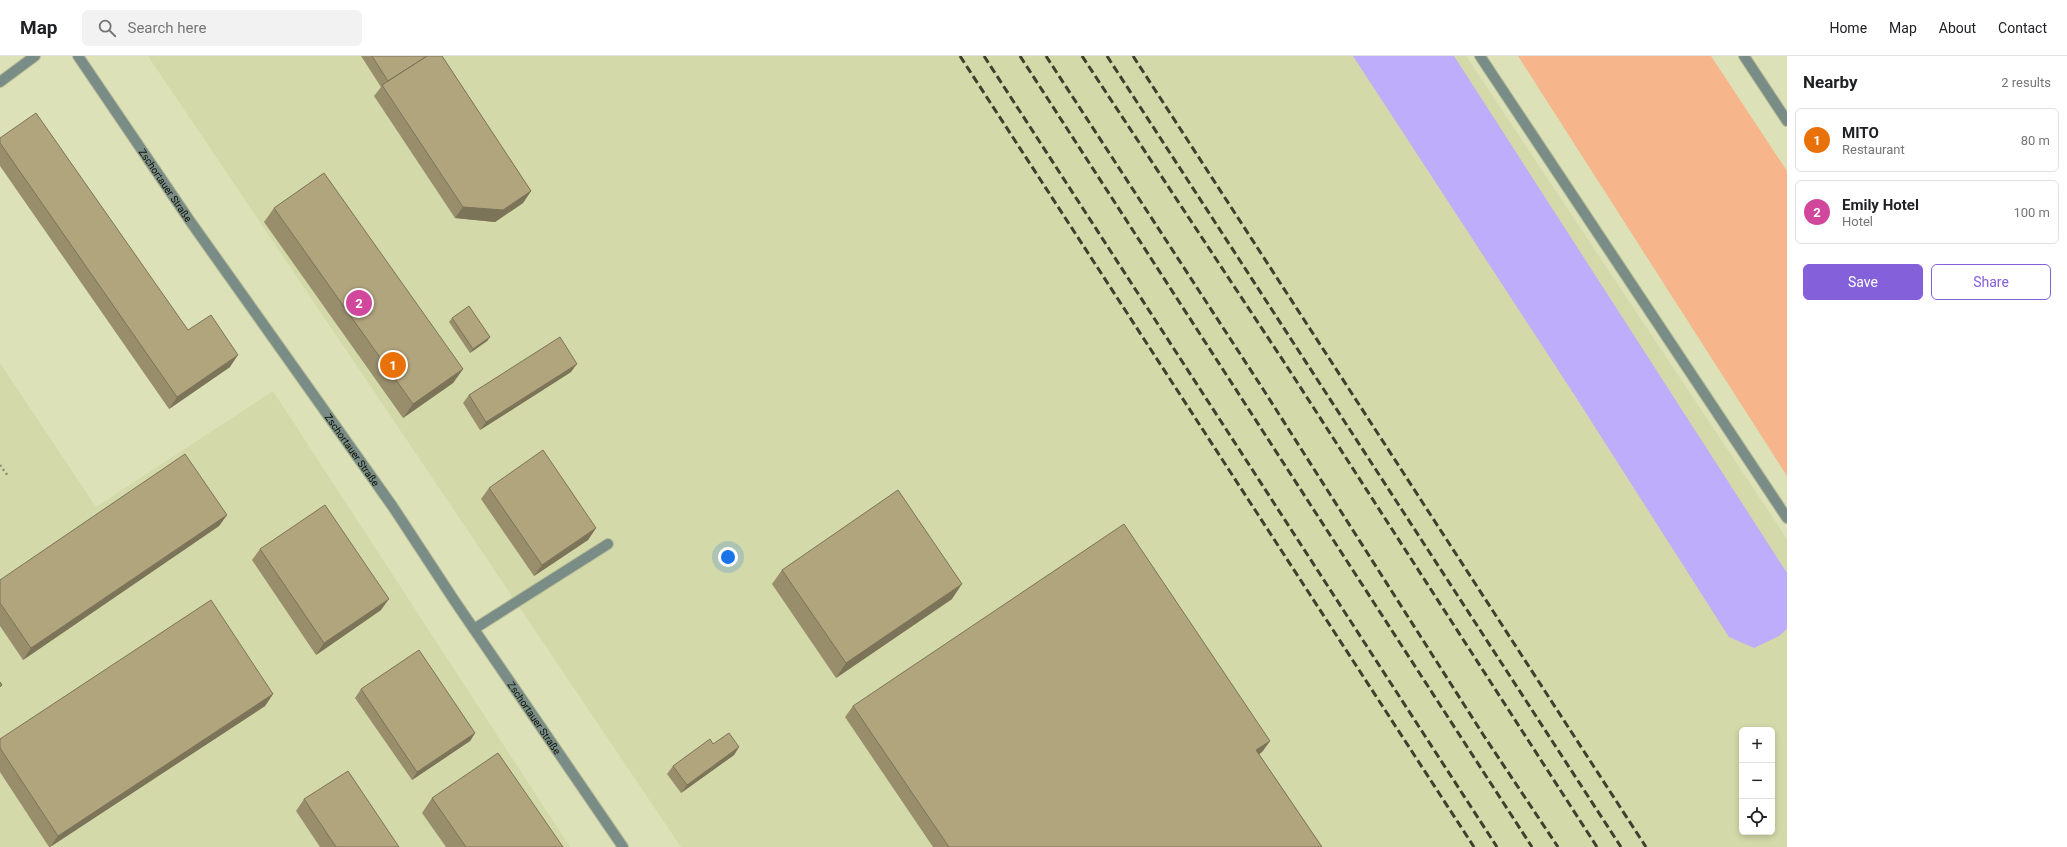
<!DOCTYPE html>
<meta charset="utf-8">
<style>
:root{--surface:#fff;--page:#f2f2f2;--text:#202124;--muted:#757577;--line:#e0e0e0;--accent:#8460db}
body{margin:0;font-family:Roboto,sans-serif;background:var(--page);color:var(--text)}
.controls{position:absolute;right:12px;bottom:12px;display:grid;overflow:hidden;border-radius:6px;box-shadow:0 2px 6px #0003}
.controls button{width:36px;height:36px;display:grid;place-items:center;padding:0;border:0;border-bottom:1px solid var(--line);background:var(--surface);color:var(--text);font:20px sans-serif}
.you{position:absolute;left:728px;top:501px;width:14px;height:14px;margin:-10px;border:3px solid #fff;border-radius:50%;background:#1a73e8;box-shadow:0 0 0 6px #1a73e833}
.badge{display:grid;place-items:center;width:26px;height:26px;border-radius:50%;background:var(--accent);color:#fff;font-size:13px;font-weight:700}
.pin{position:absolute;translate:-50% -50%;border:2px solid #fff;box-shadow:0 1px 4px #0006}
.list{margin:0;padding:0;list-style:none}
h2{display:flex;justify-content:space-between;align-items:center;height:52px;margin:0;padding:0 16px;font-size:17px}
h2 small{font-size:13px;font-weight:400;color:var(--muted)}
.list li{display:grid;grid-template-columns:26px 1fr auto;gap:12px;align-items:center;box-sizing:border-box;height:64px;margin:0 8px 8px;padding:0 8px;border:1px solid var(--line);border-radius:6px}
.list b{display:block;font-size:15px;white-space:nowrap}
.list p{margin:0;font-size:13px;white-space:nowrap;color:var(--muted)}
.list em{font-size:13px;font-style:normal;color:var(--muted)}
.actions{display:flex;gap:8px;padding:12px 16px}
.actions a{flex:1;padding:9px 0;border:1px solid var(--accent);border-radius:6px;text-align:center;font-size:14px;color:var(--accent)}
.actions .main{background:var(--accent);color:#fff}
.icon{flex:none;width:22px;height:22px;fill:none;stroke:currentColor;stroke-width:2;stroke-linecap:round;stroke-linejoin:round}
.map{position:relative;flex:none;width:1787px;height:791px;overflow:hidden}
header{display:flex;align-items:center;gap:24px;box-sizing:border-box;height:56px;padding:0 20px;background:var(--surface);border-bottom:1px solid var(--line)}
header strong{font-size:19px}
nav{display:flex;gap:22px;margin-inline-start:auto;font-size:14px}
.search{width:280px;height:36px;background:var(--page);display:flex;align-items:center;gap:10px;box-sizing:border-box;padding:0 14px;border-radius:6px;color:var(--muted);font-size:15px}
main{display:flex}
aside{flex:1;background:var(--surface)}
.map>svg:first-child{display:block}
.built{fill:#d3d9a8;fill-rule:evenodd}
.green{fill:#f6b58b}
.water{fill:#beadfb}
.lines{fill:none;stroke-linecap:round;stroke-linejoin:round}
.minor-casing{stroke:#b7bc98;stroke-width:12}
.path{stroke:#8e9173;stroke-width:2.5;stroke-dasharray:2 3;stroke-linecap:butt}
.minor{stroke:#798d86;stroke-width:10}
.rail{stroke:#3f412e;stroke-width:3;stroke-dasharray:8 4;stroke-linecap:butt}
.wall{fill:#988e6c}
.shaded-wall{fill:#7c7458}
.building{fill:#b1a57e;stroke:#7c7458}
.labels{text-anchor:middle;dominant-baseline:central;stroke-width:4;stroke-linejoin:round;paint-order:stroke}
.street-label{font-size:10px;fill:#101104;stroke:#fdfff6}
</style>
<header>
<strong>Map</strong>
<div class="search"><svg class="icon" aria-label="search" viewBox="0 0 24 24"><circle cx="10" cy="10" r="6"/><path d="M15 15l6 6"/></svg>Search here</div>
<nav><a>Home</a><a>Map</a><a>About</a><a>Contact</a></nav>
</header>
<main>
<div class="map">
<svg width="1787" height="791" viewBox="0 0 1787 791">
<rect width="100%" height="100%" fill="#dce1b8"/>
<path class="built" d="M 148,0 L 1466,0 L 1787,483 L 1787,791 L 681,791 ZM 1742,674 L 1772,674 L 1772,776 L 1742,776 Z
M 0,307 L 96,451 L 273,335 L 570,791 L 0,791 Z"/>
<path class="green" d="M 1518,0 L 1711,0 L 1787,115 L 1787,420 Z"/>
<path class="water" d="M 1353,0 L 1454,0 L 1787,517 L 1787,573 L 1779,580 L 1754,592 L 1729,581 L 1577,343 Z"/>
<g class="lines">
<g class="minor-casing">
<g id="minor">
<path id="s1" d="M 78,0 L 190,165 L 393,451 L 454,544 L 623,791"/>
<path d="M 1480,0 L 1787,462"/>
<path d="M 1744,0 L 1787,65"/>
<path d="M 0,26 L 35,0"/>
<path d="M 474,573 L 608,488"/>
</g>
</g>
<path class="path" d="M 0,409 L 8,420"/>
<use href="#minor" class="minor"/>
<path class="rail" d="M 960,0 L 1474,791
M 984,0 L 1497,791
M 1020,0 L 1532,791
M 1046,0 L 1261,330 L 1484,680 L 1558,791
M 1082,0 L 1286,309 L 1597,791
M 1107,0 L 1621,791
M 1133,0 L 1646,791"/>
</g>
<path class="wall" d="M 361,0 L 442,0 L 531,135 L 523,147 L 495,166 L 455,162 L 374,40 L 381,31 Z
M 0,82 L 188,274 L 230,311 L 169,353 L 0,110 Z
M 274,152 L 463,313 L 453,327 L 403,362 L 264,166 Z
M 452,262 L 490,281 L 487,285 L 470,297 L 449,266 Z
M 571,316 L 480,374 L 463,347 L 469,339 Z
M 489,432 L 596,472 L 588,484 L 534,520 L 481,443 Z
M 227,459 L 219,470 L 23,604 L 0,570 L 0,524 Z
M 260,493 L 381,554 L 316,599 L 252,504 Z
M 782,514 L 952,543 L 836,622 L 772,528 Z
M 361,633 L 475,677 L 470,685 L 412,724 L 355,642 Z
M 273,638 L 265,650 L 50,791 L 49,791 L 0,716 L 0,683 Z
M 853,650 L 1270,685 L 1262,696 L 1259,698 L 1322,791 L 933,791 L 845,661 Z
M 713,688 L 739,691 L 734,699 L 681,737 L 667,718 L 673,710 Z
M 432,742 L 563,791 L 446,791 L 422,757 Z
M 304,743 L 399,791 L 320,791 L 296,755 Z"/>
<path class="shaded-wall" d="M 531,135 L 523,147 L 495,166 L 455,162 L 463,151 Z
M 490,281 L 487,285 L 470,297 L 473,293 Z
M 238,299 L 230,311 L 169,353 L 177,341 Z
M 577,308 L 571,316 L 480,374 L 486,366 Z
M 463,313 L 453,327 L 403,362 L 413,348 Z
M 227,459 L 219,470 L 23,604 L 31,592 Z
M 596,472 L 588,484 L 534,520 L 542,509 Z
M 962,528 L 952,543 L 836,622 L 846,607 Z
M 389,543 L 381,554 L 316,599 L 324,587 Z
M 273,638 L 265,650 L 50,791 L 58,780 Z
M 475,677 L 470,685 L 412,724 L 417,716 Z
M 1270,685 L 1262,696 L 1248,706 L 1256,694 Z
M 739,691 L 734,699 L 681,737 L 687,729 Z"/>
<path class="building" d="M 372,0 L 427,0 L 388,25 Z
M 427,0 L 442,0 L 531,135 L 503,154 L 463,151 L 382,29 Z
M 36,57 L 188,274 L 211,259 L 238,299 L 177,341 L 0,87 L 0,82 Z
M 324,117 L 463,313 L 413,348 L 274,152 Z
M 469,250 L 490,281 L 473,293 L 452,262 Z
M 560,281 L 577,308 L 486,366 L 469,339 Z
M 543,394 L 596,472 L 542,509 L 489,432 Z
M 185,398 L 227,459 L 31,592 L 0,547 L 0,524 Z
M 898,434 L 962,528 L 846,607 L 782,514 Z
M 325,449 L 389,543 L 324,587 L 260,493 Z
M 1124,468 L 1270,685 L 1256,694 L 1322,791 L 949,791 L 853,650 Z
M 211,544 L 273,638 L 58,780 L 0,692 L 0,683 Z
M 419,594 L 475,677 L 417,716 L 361,633 Z
M 0,626 L 2,629 L 0,631 Z
M 729,677 L 739,691 L 687,729 L 673,710 L 710,683 L 713,688 Z
M 498,697 L 563,791 L 466,791 L 432,742 Z
M 348,715 L 399,791 L 336,791 L 304,743 Z"/>
<g class="labels">
<g class="street-label">
<text stroke="none"><textPath href="#s1" startOffset="156">Zschortauer Straße</textPath></text>
<text stroke="none"><textPath href="#s1" startOffset="480">Zschortauer Straße</textPath></text>
<text stroke="none"><textPath href="#s1" startOffset="804">Zschortauer Straße</textPath></text>
</g>
</g>
</svg>
<div class="controls">
<button>+</button>
<button>−</button>
<button><svg class="icon" aria-label="locate" viewBox="0 0 24 24"><circle cx="12" cy="12" r="6"/><path d="M12 2v4M12 18v4M2 12h4M18 12h4"/></svg></button>
</div>
<div class="you"></div>
<div class="pin badge" style="left:393px;top:309px;background:#e8710a">1</div>
<div class="pin badge" style="left:359px;top:247px;background:#d1479c">2</div>
</div>
<aside>
<h2>Nearby<small>2 results</small></h2>
<ul class="list">
<li><span class="badge" style="background:#e8710a">1</span><div><b>MITO</b><p>Restaurant</p></div><em>80 m</em></li>
<li><span class="badge" style="background:#d1479c">2</span><div><b>Emily Hotel</b><p>Hotel</p></div><em>100 m</em></li>
</ul>
<div class="actions"><a class="main">Save</a><a>Share</a></div>
</aside>
</main>
